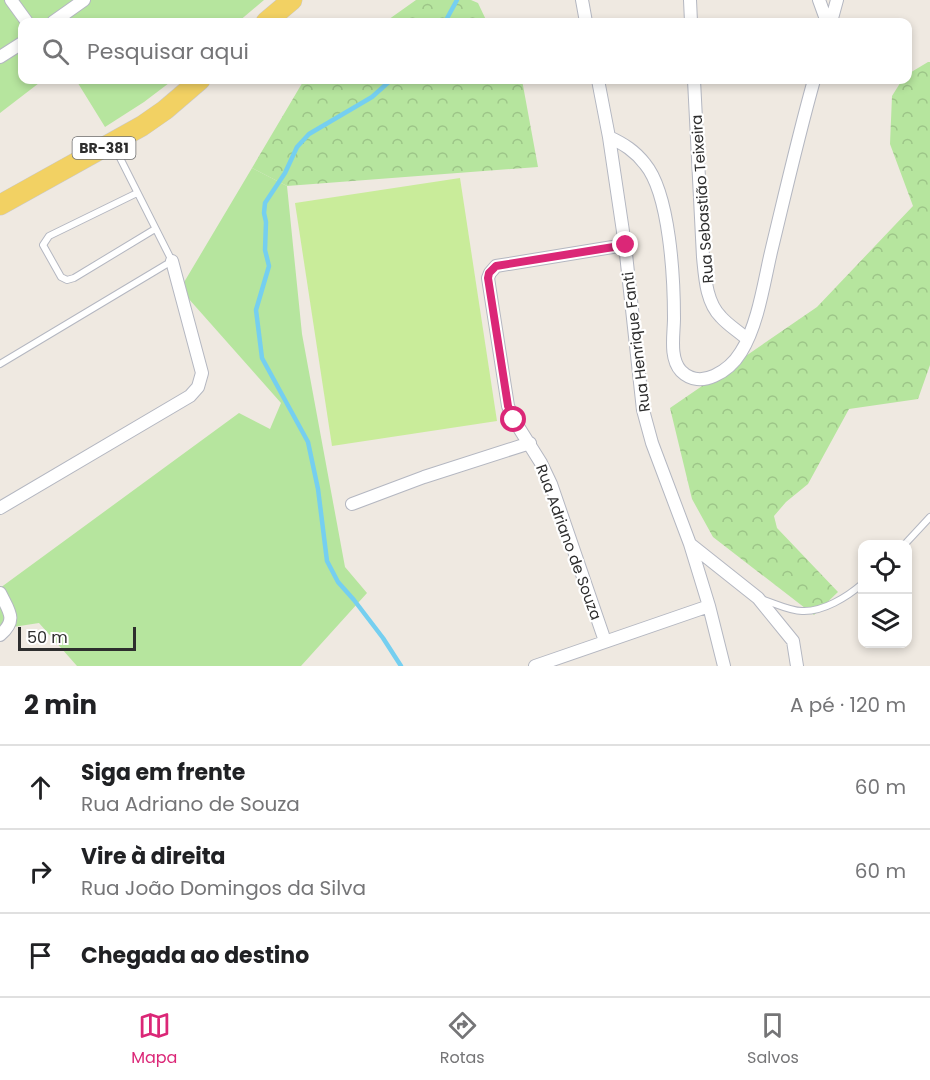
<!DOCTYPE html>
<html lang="pt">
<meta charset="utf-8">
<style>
:root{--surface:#fff;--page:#f6f6f6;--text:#202124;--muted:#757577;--line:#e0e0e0;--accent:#db2777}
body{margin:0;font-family:Poppins,sans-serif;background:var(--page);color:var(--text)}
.controls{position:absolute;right:18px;bottom:18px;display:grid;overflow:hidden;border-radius:12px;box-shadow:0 3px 9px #0003}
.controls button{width:54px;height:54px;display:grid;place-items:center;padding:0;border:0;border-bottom:2px solid var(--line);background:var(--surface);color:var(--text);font:30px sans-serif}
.scale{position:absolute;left:18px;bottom:15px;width:118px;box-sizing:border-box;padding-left:6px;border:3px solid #2e2e2e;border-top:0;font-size:16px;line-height:21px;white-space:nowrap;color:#2e2e2e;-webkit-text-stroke:4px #fff;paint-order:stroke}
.stop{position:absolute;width:18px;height:18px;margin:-14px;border:4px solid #db2777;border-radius:50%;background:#fff}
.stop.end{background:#db2777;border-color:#fff;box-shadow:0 2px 6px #0008}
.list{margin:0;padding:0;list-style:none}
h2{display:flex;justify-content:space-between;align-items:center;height:78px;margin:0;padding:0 24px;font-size:26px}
h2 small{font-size:20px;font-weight:400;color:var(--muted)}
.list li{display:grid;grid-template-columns:39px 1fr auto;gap:18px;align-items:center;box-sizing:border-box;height:84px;padding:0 24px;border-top:2px solid var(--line)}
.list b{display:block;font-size:22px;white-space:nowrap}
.list p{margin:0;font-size:20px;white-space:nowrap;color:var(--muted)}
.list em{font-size:20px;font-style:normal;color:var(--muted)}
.icon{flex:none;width:33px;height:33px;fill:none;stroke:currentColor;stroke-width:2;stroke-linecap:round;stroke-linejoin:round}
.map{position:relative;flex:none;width:930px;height:666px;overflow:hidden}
.search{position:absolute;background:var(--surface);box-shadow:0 3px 9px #0003;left:18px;right:18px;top:18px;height:66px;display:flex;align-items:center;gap:15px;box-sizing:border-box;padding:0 21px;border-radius:12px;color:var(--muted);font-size:22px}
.sheet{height:330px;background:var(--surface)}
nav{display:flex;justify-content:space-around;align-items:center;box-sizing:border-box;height:84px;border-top:2px solid var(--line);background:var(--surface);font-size:16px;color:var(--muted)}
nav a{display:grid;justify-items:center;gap:3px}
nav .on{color:var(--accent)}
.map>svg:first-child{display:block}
.grass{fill:#b6e59e}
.forest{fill:url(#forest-crowns)}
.pitch{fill:#c9ec9a}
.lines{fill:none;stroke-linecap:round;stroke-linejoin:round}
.stream{stroke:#75cff0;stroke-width:4.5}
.lane-casing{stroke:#b4b7c1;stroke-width:8}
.street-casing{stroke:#b4b7c1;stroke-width:14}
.primary-casing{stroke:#c9c9c9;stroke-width:21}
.lane{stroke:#fff;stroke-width:6}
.street{stroke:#fff;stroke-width:12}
.primary{stroke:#f2d163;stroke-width:20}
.route{stroke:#db2777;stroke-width:8}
.labels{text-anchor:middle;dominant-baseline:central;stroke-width:4.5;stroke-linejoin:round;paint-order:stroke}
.shield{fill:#fff;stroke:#6d6d6d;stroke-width:1.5}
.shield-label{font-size:14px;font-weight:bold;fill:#2e2e2e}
.street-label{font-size:15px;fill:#2e2e2e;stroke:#fff}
</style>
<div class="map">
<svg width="930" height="666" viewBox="0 0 930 666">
<defs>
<pattern id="forest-crowns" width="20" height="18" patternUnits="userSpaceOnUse" patternTransform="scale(1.5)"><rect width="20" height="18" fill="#b6e59e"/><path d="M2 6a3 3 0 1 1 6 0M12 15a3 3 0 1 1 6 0" fill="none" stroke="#9dc588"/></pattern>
</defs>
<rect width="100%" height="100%" fill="#efe9e1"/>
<path class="grass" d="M 0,0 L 264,0 L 238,22 L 22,22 L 22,80 L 43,80 L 0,113 Z
M 76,80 L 173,80 L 144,102 L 105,127 Z
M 252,168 L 287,186 L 302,334 L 345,567 L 367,593 L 301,666 L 77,666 L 39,623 L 0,629 L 0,588 L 239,413 L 270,429 L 281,403 L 180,289 Z"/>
<path class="forest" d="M 416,0 L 471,0 L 478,3 L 487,22 L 385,22 Z
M 928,62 L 930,62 L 930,365 L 918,399 L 849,409 L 808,484 L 786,502 L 774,516 L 777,528 L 838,592 L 814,615 L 713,537 L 692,499 L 670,408 L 817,307 L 913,206 L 890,144 L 892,96 L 902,80 L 908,80 L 908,74 Z
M 304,80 L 522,80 L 538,167 L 287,186 L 252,168 Z"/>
<path class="pitch" d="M 460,178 L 497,421 L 332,446 L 295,203 Z"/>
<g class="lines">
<path class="stream" d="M 445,22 L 457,0
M 391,80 L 372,97 L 309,134 L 297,147 L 285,173 L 265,203 L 264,213 L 266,222 L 265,250 L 269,266 L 256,310 L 262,358 L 308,442 L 318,489 L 327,561 L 338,582 L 354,600 L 383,638 L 401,666"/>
<g class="lane-casing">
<path id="lane" d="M 137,193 L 49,236 L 43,245 L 61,277 L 67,280 L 74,278 L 155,229
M 0,364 L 172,261 L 113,144
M 905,544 L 930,517
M 761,599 C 774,603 790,611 802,611 C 823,612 847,597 862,584"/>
</g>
<g class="street-casing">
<path id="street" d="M 11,0 L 27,22
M 582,0 L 586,22
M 690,0 L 691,22
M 819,0 L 827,22
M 53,22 L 84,0
M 831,22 L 837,0
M 0,57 L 22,43
M 598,80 L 609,137 L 625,245 L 643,410 L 652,443 L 690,544 L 709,606 L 724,666
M 694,80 L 703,257 C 705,277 706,302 721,317 C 728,325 738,331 747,339
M 609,137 C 624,144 635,151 645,164 C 670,194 674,279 674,318 C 674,334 669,358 681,371 C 701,391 730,370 741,352 C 758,325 764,282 771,252 C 785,194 798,137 814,80
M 352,504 L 424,477 L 530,443
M 0,508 L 190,396 L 198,387 L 202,373 L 172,261
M 690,544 L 758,598 L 793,641 L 797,666
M 0,593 C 9,611 18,620 0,635
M 605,641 L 551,484 L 541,463 L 514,420 L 508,406 L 488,278 L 490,273 L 496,266 L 625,245
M 535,666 L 709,606"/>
</g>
<g class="primary-casing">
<path id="primary" d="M 266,22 L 292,0
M 0,205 L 142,126 L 165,110 L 200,80"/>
</g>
<use href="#lane" class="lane"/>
<use href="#street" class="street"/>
<use href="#primary" class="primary"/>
</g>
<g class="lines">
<path class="route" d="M 514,420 L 508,406 L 488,278 L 489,273 L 496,266 L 626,245"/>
</g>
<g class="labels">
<rect class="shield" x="72.5" y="137" width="63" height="22" rx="4.5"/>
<g class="shield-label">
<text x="104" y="148">BR-381</text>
</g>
<g class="street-label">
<text transform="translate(702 199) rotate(-94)">Rua Sebastião Teixeira</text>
<text transform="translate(636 342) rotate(-97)">Rua Henrique Fanti</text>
<text transform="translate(569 542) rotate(70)">Rua Adriano de Souza</text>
</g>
</g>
</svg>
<div class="controls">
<button><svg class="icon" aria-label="locate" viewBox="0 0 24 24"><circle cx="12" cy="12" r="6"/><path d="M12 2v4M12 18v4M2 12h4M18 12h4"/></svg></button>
<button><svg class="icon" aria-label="layers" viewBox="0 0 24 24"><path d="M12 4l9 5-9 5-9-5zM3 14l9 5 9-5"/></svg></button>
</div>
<div class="scale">50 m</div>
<div class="stop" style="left:514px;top:420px"></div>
<div class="stop end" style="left:626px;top:245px"></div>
<div class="search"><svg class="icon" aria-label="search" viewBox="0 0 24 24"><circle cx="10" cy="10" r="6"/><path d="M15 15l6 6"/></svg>Pesquisar aqui</div>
</div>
<section class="sheet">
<h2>2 min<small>A pé · 120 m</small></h2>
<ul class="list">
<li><svg class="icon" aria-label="ahead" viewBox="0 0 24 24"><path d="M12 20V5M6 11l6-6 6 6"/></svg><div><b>Siga em frente</b><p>Rua Adriano de Souza</p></div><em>60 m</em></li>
<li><svg class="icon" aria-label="right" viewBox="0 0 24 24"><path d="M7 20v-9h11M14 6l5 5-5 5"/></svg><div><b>Vire à direita</b><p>Rua João Domingos da Silva</p></div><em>60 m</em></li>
<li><svg class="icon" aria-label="arrive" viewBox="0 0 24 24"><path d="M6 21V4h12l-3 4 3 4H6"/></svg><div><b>Chegada ao destino</b></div></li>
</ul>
</section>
<nav>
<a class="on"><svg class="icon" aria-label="map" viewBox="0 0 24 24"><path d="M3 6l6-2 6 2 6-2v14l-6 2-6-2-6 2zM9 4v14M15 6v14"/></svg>Mapa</a>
<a><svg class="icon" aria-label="directions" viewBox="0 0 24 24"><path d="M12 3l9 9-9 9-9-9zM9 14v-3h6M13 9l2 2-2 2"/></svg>Rotas</a>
<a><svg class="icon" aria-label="saved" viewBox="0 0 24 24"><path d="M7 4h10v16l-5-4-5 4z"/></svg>Salvos</a>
</nav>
